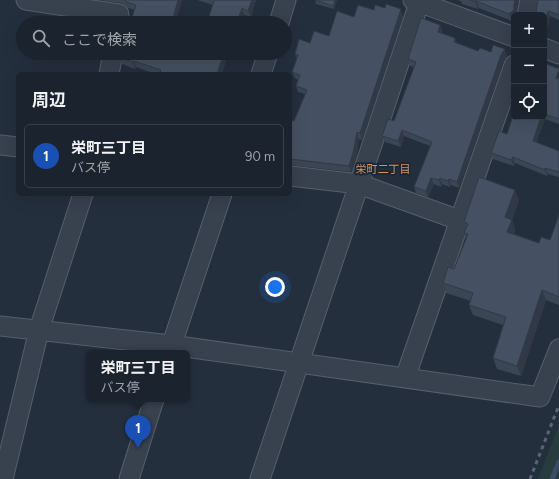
<!DOCTYPE html>
<html lang="ja">
<meta charset="utf-8">
<style>
:root{--surface:#1b232e;--page:#242b36;--text:#f1f3f6;--muted:#a0a4aa;--line:#39404a;--accent:#8bbbb9}
body{margin:0;font-family:Figtree,"Noto Sans JP",sans-serif;background:var(--page);color:var(--text)}
.controls{position:absolute;right:12px;top:12px;display:grid;overflow:hidden;border-radius:6px;box-shadow:0 4px 16px #0002}
.controls button{width:36px;height:36px;display:grid;place-items:center;padding:0;border:0;border-bottom:1px solid var(--line);background:var(--surface);color:var(--text);font:20px sans-serif}
.you{position:absolute;left:275px;top:287px;width:14px;height:14px;margin:-10px;border:3px solid #fff;border-radius:50%;background:#1a73e8;box-shadow:0 0 0 6px #1a73e833}
.badge{display:grid;place-items:center;width:26px;height:26px;border-radius:50%;background:var(--accent);color:#fff;font-size:13px;font-weight:700}
.pin{position:absolute;translate:-50% -33px;filter:drop-shadow(0 1px 2px #0008)}
.pin::after{content:'';position:absolute;top:21px;width:14px;height:12px;background:inherit;clip-path:polygon(0 0,100% 0,50% 100%)}
.popup{position:absolute;left:86px;top:350px;width:104px;height:52px;box-sizing:border-box;display:grid;place-content:center;border-radius:6px;background:var(--surface);filter:drop-shadow(0 1px 3px #0005);font-size:13px;white-space:nowrap;color:var(--muted)}
.popup b{font-size:15px;color:var(--text)}
.popup::after{content:'';position:absolute;left:50%;top:100%;margin-left:-8px;border:8px solid transparent;border-top-color:var(--surface)}
.list{margin:0;padding:0;list-style:none}
h2{display:flex;justify-content:space-between;align-items:center;height:52px;margin:0;padding:0 16px;font-size:17px}
h2 small{font-size:13px;font-weight:400;color:var(--muted)}
.list li{display:grid;grid-template-columns:26px 1fr auto;gap:12px;align-items:center;box-sizing:border-box;height:64px;margin:0 8px 8px;padding:0 8px;border:1px solid var(--line);border-radius:6px}
.list b{display:block;font-size:15px;white-space:nowrap}
.list p{margin:0;font-size:13px;white-space:nowrap;color:var(--muted)}
.list em{font-size:13px;font-style:normal;color:var(--muted)}
.icon{flex:none;width:22px;height:22px;fill:none;stroke:currentColor;stroke-width:2;stroke-linecap:round;stroke-linejoin:round}
.map{position:relative;flex:none;width:559px;height:479px;overflow:hidden}
.search{position:absolute;background:var(--surface);box-shadow:0 4px 16px #0002;left:16px;top:16px;width:276px;height:44px;display:flex;align-items:center;gap:10px;box-sizing:border-box;padding:0 14px;border-radius:22px;color:var(--muted);font-size:15px}
.panel{position:absolute;background:var(--surface);box-shadow:0 4px 16px #0002;left:16px;top:72px;width:276px;height:124px;border-radius:6px}
.map>svg:first-child{display:block}
.garden{fill:#263c3f}
.lines{fill:none;stroke-linecap:round;stroke-linejoin:round}
.stream{stroke:#394c67;stroke-width:5}
.minor-casing{stroke:#565f6c;stroke-width:21}
.minor{stroke:#38414e;stroke-width:19}
.rail{stroke:#5a6575;stroke-width:3;stroke-dasharray:4 4;stroke-linecap:butt}
.wall{fill:#3b4654}
.shaded-wall{fill:#303945}
.building{fill:#455162;stroke:#303945}
.labels{text-anchor:middle;dominant-baseline:central;stroke-width:3.5;stroke-linejoin:round;paint-order:stroke}
.neighbourhood-label{font-size:11px;fill:#d59563;stroke:#1d2633}
</style>
<div class="map">
<svg width="559" height="479" viewBox="0 0 559 479">
<rect width="100%" height="100%" fill="#242f3e"/>
<path class="garden" d="M 559,425 L 559,479 L 538,479 Z"/>
<g class="lines">
<path class="stream" d="M 552,479 L 559,462"/>
<g class="minor-casing">
<path id="minor" d="M 26,0 L 119,14 L 118,23
M 413,0 L 514,37
M 527,15 L 530,0
M 279,23 L 286,0
M 544,48 L 559,54
M 109,74 L 113,53
M 261,74 L 268,53
M 0,145 L 18,147
M 290,176 L 359,184 L 459,220
M 0,326 L 171,345 L 540,397 L 559,349
M 169,353 L 222,194
M 405,378 L 514,65
M 3,479 L 39,330 L 83,194
M 129,479 L 154,399
M 260,479 L 359,184 L 420,0"/>
</g>
<use href="#minor" class="minor"/>
<path class="rail" d="M 530,479 L 559,405"/>
</g>
<path class="wall" d="M 100,0 L 182,0 L 135,10 L 128,8 L 125,5 L 121,3 Z
M 197,0 L 256,0 L 251,17 Z
M 315,0 L 337,0 L 334,9 L 316,4 Z
M 457,0 L 519,0 L 516,13 L 516,15 L 514,15 L 514,20 L 512,21 L 479,8 L 478,9 L 462,4 L 461,1 Z
M 559,0 L 559,20 L 550,16 L 547,28 L 544,28 L 544,15 L 536,12 Z
M 374,10 L 403,16 L 362,140 L 359,139 L 356,159 L 351,172 L 290,165 L 290,120 L 294,121 L 305,94 L 298,92 L 296,86 L 298,80 L 295,78 L 292,72 L 297,60 L 295,54 L 310,43 L 329,36 L 354,17 Z
M 440,25 L 442,31 L 442,33 L 455,38 L 457,43 L 478,51 L 491,52 L 507,55 L 504,61 L 459,188 L 451,185 L 450,187 L 442,184 L 441,187 L 434,184 L 428,197 L 416,193 L 414,187 L 430,146 L 404,136 L 401,147 L 385,142 L 382,136 L 394,121 L 414,67 L 410,66 L 408,59 Z
M 228,53 L 222,74 L 155,74 L 136,67 L 135,69 L 122,64 L 120,58 L 196,56 Z
M 544,63 L 559,69 L 559,124 L 545,119 L 536,142 L 559,151 L 559,177 L 548,174 L 547,176 L 515,163 L 514,166 L 493,159 L 491,153 L 507,134 L 544,117 Z
M 514,87 L 514,109 L 511,108 L 509,102 Z
M 519,200 L 512,220 L 515,230 L 514,234 L 539,243 L 550,240 L 559,215 L 559,305 L 546,300 L 521,376 L 497,369 L 493,358 L 503,325 L 473,315 L 469,305 L 471,301 L 446,293 L 443,283 L 454,269 L 466,239 L 464,233 L 466,229 L 464,222 Z"/>
<path class="shaded-wall" d="M 178,0 L 182,0 L 176,23 L 173,23 L 173,19 Z
M 252,0 L 256,0 L 251,17 L 248,11 Z
M 335,0 L 337,0 L 334,9 L 333,6 Z
M 515,0 L 519,0 L 516,13 L 516,15 L 514,15 L 514,20 L 512,21 L 509,14 L 514,5 Z
M 476,1 L 479,8 L 478,9 L 475,2 Z
M 242,8 L 244,15 L 242,23 L 237,23 Z
M 401,9 L 403,16 L 362,140 L 360,133 Z
M 548,11 L 550,16 L 547,28 L 545,23 Z
M 440,25 L 442,31 L 440,38 L 438,32 Z
M 455,38 L 457,44 L 454,42 Z
M 505,49 L 507,55 L 504,61 L 459,188 L 457,182 L 501,55 Z
M 224,53 L 228,53 L 222,74 L 217,74 Z
M 134,61 L 136,67 L 135,69 L 133,62 Z
M 559,69 L 559,79 L 556,78 Z
M 541,117 L 544,117 L 545,119 L 535,147 L 533,141 Z
M 402,130 L 404,136 L 401,147 L 398,141 Z
M 357,132 L 359,139 L 356,159 L 351,172 L 349,166 Z
M 513,157 L 515,163 L 514,166 L 511,160 Z
M 545,168 L 548,174 L 547,176 L 545,170 Z
M 431,178 L 434,184 L 428,197 L 426,191 Z
M 440,178 L 442,184 L 441,187 L 439,180 Z
M 449,179 L 451,185 L 450,187 L 448,181 Z
M 515,190 L 519,200 L 509,227 L 505,217 Z
M 512,220 L 515,230 L 511,242 L 507,232 Z
M 542,290 L 546,300 L 521,376 L 517,366 Z"/>
<path class="building" d="M 124,0 L 178,0 L 173,19 L 174,20 L 173,23 L 130,23 L 136,5 L 126,2 Z
M 214,0 L 252,0 L 248,11 L 242,8 L 237,23 L 207,23 Z
M 315,0 L 335,0 L 333,6 Z
M 470,0 L 515,0 L 514,5 L 514,10 L 509,14 L 476,1 L 475,2 Z
M 538,0 L 559,0 L 559,15 L 548,11 L 545,23 L 544,23 L 544,15 L 534,15 L 536,12 Z
M 386,4 L 401,9 L 360,133 L 357,132 L 353,153 L 349,166 L 290,159 L 290,120 L 294,121 L 307,90 L 296,86 L 300,75 L 292,72 L 298,55 L 295,54 L 299,39 L 310,43 L 314,31 L 329,36 L 337,11 L 354,17 L 358,5 L 374,10 L 375,5 L 385,8 Z
M 421,18 L 440,25 L 438,32 L 455,38 L 454,42 L 478,51 L 480,48 L 491,52 L 493,45 L 505,49 L 501,55 L 457,182 L 449,179 L 448,181 L 440,178 L 439,180 L 431,178 L 426,191 L 414,187 L 432,142 L 402,130 L 398,141 L 382,136 L 388,119 L 394,121 L 416,62 L 408,59 Z
M 120,53 L 186,53 L 196,56 L 197,53 L 224,53 L 217,74 L 159,74 L 161,70 L 134,61 L 133,62 L 120,58 Z
M 544,63 L 559,69 L 556,78 L 559,79 L 559,119 L 544,114 Z
M 514,87 L 514,104 L 509,102 Z
M 514,113 L 514,117 L 541,117 L 533,141 L 559,151 L 559,172 L 545,168 L 545,170 L 513,157 L 511,160 L 491,153 L 499,131 L 507,134 Z
M 479,177 L 515,190 L 505,217 L 512,220 L 507,232 L 539,243 L 541,237 L 550,240 L 559,215 L 559,297 L 542,290 L 517,366 L 493,358 L 506,317 L 469,305 L 473,293 L 443,283 L 448,267 L 454,269 L 468,234 L 464,233 L 468,224 L 464,222 Z"/>
<g class="labels">
<g class="neighbourhood-label">
<text x="383" y="169">栄町二丁目</text>
</g>
</g>
</svg>
<div class="controls">
<button>+</button>
<button>−</button>
<button><svg class="icon" aria-label="locate" viewBox="0 0 24 24"><circle cx="12" cy="12" r="6"/><path d="M12 2v4M12 18v4M2 12h4M18 12h4"/></svg></button>
</div>
<div class="you"></div>
<div class="pin badge" style="left:138px;top:448px;background:#1a4fb4">1</div>
<div class="popup"><b>栄町三丁目</b>バス停</div>
<div class="search"><svg class="icon" aria-label="search" viewBox="0 0 24 24"><circle cx="10" cy="10" r="6"/><path d="M15 15l6 6"/></svg>ここで検索</div>
<section class="panel">
<h2>周辺<small></small></h2>
<ul class="list">
<li><span class="badge" style="background:#1a4fb4">1</span><div><b>栄町三丁目</b><p>バス停</p></div><em>90 m</em></li>
</ul>
</section>
</div>
